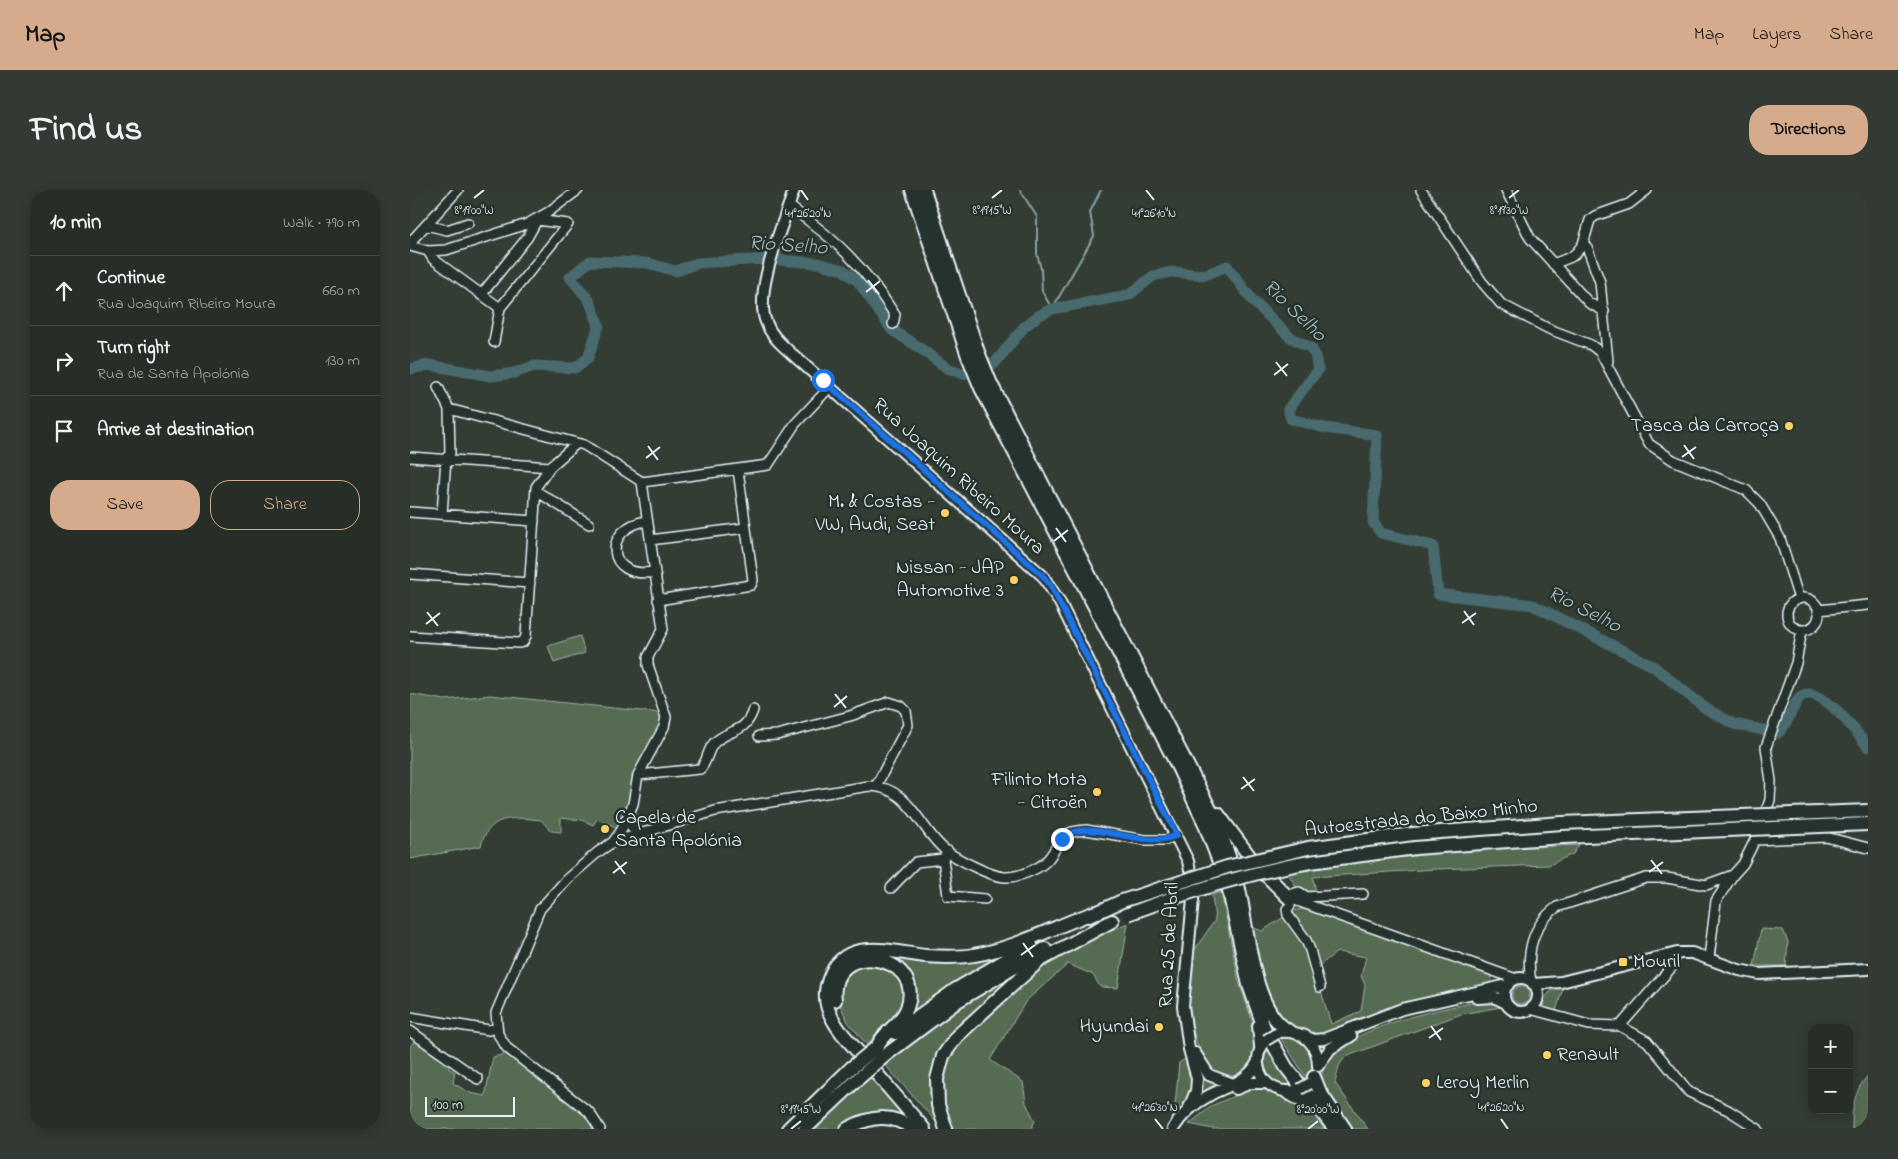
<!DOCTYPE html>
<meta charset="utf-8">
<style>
:root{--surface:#262e27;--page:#323a33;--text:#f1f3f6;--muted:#a4a8a7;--line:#424a44;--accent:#d6ab8b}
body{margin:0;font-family:"Indie Flower",sans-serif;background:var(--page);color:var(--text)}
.controls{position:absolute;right:15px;bottom:15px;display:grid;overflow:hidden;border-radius:10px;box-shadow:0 2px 12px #0003}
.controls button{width:45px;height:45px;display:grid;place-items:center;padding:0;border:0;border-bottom:1px solid var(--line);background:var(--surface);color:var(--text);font:25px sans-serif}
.scale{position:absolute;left:15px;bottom:12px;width:90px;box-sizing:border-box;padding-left:5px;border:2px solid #e8f1f8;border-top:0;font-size:14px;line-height:18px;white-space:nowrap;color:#e8f1f8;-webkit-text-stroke:4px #26332d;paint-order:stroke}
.stop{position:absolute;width:15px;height:15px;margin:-11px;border:4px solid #1a73e8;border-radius:50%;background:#fff}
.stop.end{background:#1a73e8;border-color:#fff;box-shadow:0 1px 5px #0008}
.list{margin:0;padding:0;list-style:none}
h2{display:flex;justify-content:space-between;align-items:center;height:65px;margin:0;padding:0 20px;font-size:21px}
h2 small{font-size:16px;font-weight:400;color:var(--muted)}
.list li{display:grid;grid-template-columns:32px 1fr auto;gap:15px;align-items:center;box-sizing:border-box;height:70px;padding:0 20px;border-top:1px solid var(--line)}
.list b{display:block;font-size:19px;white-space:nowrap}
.list p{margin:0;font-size:16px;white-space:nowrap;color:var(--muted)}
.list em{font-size:16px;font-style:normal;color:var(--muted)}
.actions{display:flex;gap:10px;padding:15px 20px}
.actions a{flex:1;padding:11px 0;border:1px solid var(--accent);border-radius:20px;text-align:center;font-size:18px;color:var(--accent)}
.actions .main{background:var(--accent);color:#111}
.icon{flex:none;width:28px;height:28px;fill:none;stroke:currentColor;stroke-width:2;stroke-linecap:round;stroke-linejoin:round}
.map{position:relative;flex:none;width:1458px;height:939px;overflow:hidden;border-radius:20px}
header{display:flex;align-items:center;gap:30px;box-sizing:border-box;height:70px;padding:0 25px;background:var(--accent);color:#111}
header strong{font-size:24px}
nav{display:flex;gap:28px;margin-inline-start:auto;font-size:18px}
.intro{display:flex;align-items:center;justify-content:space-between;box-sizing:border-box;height:120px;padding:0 30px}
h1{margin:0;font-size:35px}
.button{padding:12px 22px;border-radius:20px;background:var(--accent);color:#111;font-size:18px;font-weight:700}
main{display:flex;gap:30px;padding:0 30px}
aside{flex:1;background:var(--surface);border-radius:20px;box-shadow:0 2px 12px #0003}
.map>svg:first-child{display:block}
.green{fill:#556c52;stroke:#9eaea5}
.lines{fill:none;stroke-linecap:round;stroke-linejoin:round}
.stream{stroke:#88a1a5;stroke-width:2}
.river{stroke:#486b6e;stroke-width:11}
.minor-casing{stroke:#e8f1f8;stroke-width:12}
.major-casing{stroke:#e8f1f8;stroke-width:14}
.highway-casing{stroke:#e8f1f8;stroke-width:16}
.minor{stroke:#26332d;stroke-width:9}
.major{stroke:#26332d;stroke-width:10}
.highway{stroke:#26332d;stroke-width:12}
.major-bridge-casing{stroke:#e8f1f8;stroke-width:14;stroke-linecap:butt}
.highway-bridge-casing{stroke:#e8f1f8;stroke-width:16;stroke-linecap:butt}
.major-bridge{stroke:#26332d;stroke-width:10}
.highway-bridge{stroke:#26332d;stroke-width:12}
.route{stroke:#1a73e8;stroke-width:6}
.ticks{fill:none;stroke:#e8f1f8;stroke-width:2}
.poi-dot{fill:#ffd166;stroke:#26332d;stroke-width:2}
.labels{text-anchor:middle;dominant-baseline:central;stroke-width:5;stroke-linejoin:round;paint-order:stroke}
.poi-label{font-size:20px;fill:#e8f1f8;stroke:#26332d;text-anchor:end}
.street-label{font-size:20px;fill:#e8f1f8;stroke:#26332d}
.water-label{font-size:21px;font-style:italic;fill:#a8bbc1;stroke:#26332d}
.ticks-label{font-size:12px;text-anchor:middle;fill:#e8f1f8;stroke:#26332d;stroke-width:5;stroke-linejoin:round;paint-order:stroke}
</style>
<header>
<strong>Map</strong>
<nav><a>Map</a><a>Layers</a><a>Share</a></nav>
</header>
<div class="intro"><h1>Find us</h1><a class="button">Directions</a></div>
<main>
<aside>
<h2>10 min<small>Walk · 790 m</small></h2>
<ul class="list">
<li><svg class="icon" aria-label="ahead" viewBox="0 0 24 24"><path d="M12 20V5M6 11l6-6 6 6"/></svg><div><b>Continue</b><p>Rua Joaquim Ribeiro Moura</p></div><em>660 m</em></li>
<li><svg class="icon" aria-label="right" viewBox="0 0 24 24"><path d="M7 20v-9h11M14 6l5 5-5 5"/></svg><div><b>Turn right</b><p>Rua de Santa Apolónia</p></div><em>130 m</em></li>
<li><svg class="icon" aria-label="arrive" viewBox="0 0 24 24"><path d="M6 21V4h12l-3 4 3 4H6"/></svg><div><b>Arrive at destination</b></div></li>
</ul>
<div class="actions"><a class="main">Save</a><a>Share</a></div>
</aside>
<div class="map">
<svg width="1458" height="939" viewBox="0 0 1458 939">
<rect width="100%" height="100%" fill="#333d34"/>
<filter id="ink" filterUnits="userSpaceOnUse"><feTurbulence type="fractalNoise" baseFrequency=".02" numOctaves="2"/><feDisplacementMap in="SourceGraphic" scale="10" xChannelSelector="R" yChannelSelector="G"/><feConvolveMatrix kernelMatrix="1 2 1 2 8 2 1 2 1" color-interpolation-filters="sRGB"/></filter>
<g filter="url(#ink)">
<path class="green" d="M 170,446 L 175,463 L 144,473 L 138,456 Z
M 0,504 L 35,510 L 80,505 L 251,523 L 253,533 L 208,638 L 187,629 L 183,635 L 172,630 L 151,628 L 151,642 L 141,641 L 131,630 C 104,627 79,624 71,656 L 0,669 Z
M 1169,655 L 1163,664 L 1139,675 L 1026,679 L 903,687 L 906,702 L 895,703 L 891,698 L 886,697 L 878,683 L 957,671 L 961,674 L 966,670 L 1070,659 Z
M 811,702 L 829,792 L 848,848 L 840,877 L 832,884 L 814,888 L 804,883 L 796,874 L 786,851 L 781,833 L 779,806 L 781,765 L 805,730 L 802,705 Z
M 894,719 L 1076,783 L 1081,786 L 1082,792 L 1075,798 C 1042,804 1009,809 978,821 C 956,829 933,845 910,846 C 902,847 868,830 863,823 C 850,798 847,765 842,737 L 852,741 L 877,725 L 897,755 L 921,834 L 951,821 L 955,795 L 951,786 L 956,767 L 927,762 L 906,778 L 899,748 L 880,721 Z
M 718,733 L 708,798 L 690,797 L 683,785 L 658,774 L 616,811 L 580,870 L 613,892 L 616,913 L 625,931 L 621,939 L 543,939 L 533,911 L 531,891 L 540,864 L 561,841 L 636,771 L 672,752 Z
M 1351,739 L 1373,740 L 1378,752 L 1376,776 L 1344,776 Z
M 596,762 L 564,780 L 499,825 L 501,793 L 465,764 Z
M 455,772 L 484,780 L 494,797 L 492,821 L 457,855 L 438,832 L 429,813 L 433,786 Z
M 615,777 L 527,866 L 521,891 L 527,933 L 475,875 L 538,825 Z
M 1154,795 L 1146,821 L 1135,818 L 1132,811 L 1140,802 Z
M1102 805a9 9 0 1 1 18 0a9 9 0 1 1-18 0Z
M 1074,811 L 1082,812 L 1091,817 L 1051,824 L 935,867 L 929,876 L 925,893 L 958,939 L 942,939 C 933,924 915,908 912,891 C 903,842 1040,816 1074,811 Z
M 881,846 C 902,854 908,870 897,889 L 870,847 Z
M 7,848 L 41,873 L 38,878 L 45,882 L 43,893 L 60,903 L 75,906 L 83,867 L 99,863 L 177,923 L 187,939 L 0,939 L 0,856 Z
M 860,855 L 886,896 C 860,899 843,878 860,855 Z
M 778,867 C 786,895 783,905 764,926 L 769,873 Z
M 790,880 L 802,891 L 809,895 L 788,905 Z
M 462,886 L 496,929 L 447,929 L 430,939 L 403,939 Z
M 1458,886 L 1458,939 L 1442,939 C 1442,920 1444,899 1458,886 Z
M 846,897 L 896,915 L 914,939 L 803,939 L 779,934 L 803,915 Z"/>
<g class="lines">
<path class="stream" d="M 610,0 L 627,27 L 627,64 L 631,79 L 632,101 L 642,119
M 642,119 L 684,46 L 680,22 L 691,0"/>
<path class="river" d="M 0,179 L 19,175 L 81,186 L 104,183 L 124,176 L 165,178 L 178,168 L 189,135 L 179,110 L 160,87 L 180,71 L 237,73 L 266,81 L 288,73 L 356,69 L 407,73 L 433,80 L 448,91 L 482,140 L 507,156 L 537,178 L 554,184 L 585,173 L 614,137 L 628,126 L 642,119 L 719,105 L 743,86 L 761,82 L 795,85 L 817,76 L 843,111 L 880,147 L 901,158 L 905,165 L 908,180 L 878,219 L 881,229 L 915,238 L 967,245 L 963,332 L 971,343 L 1023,356 L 1028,404 L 1123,415 L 1243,476 L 1295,518 L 1324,534 L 1368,543 C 1381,531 1382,515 1390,507 C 1409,491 1448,544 1458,557"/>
<g class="minor-casing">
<path id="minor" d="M 1011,0 L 1072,92 L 1091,114 L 1139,139 L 1181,155 L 1190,162 L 1239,254 L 1263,270 L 1336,300 L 1350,314 L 1370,348 L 1389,409
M 1096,0 L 1120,48 L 1179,113 L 1194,121
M 379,16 C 426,50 454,76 485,125 L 483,134
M 16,35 L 37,40 L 58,33
M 1173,54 L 1177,57 L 1190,92 L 1198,171
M 0,56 L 18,61 L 36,60 L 117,34 L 137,23 L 168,0
M 0,56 L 4,48 L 48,0
M 18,61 L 23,69 L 90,118
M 1143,74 L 1161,67 L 1167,62 L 1173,54 L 1180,30 L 1185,26 L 1219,14 L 1237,0
M 71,105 L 117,48 L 127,30
M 84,152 L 90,118 L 158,34 L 127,30
M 28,197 L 39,219 L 40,263 L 36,269 L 32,324
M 39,219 L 174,255 L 232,292
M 0,267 L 140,277
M 232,292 L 358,275 L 385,234 L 420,197
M 126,301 L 179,334
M 0,322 L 124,331
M 237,331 C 192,337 195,390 244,382
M 240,350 L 335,338
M 0,384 L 120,393
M1377 424a16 16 0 1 1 32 0a16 16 0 1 1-32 0Z
M 248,410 L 341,395 L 343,390 L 328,280
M 1408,420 L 1458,415
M 0,446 L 108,453 L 113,452 L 116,446 L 126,297 L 140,277 L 166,254
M 349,546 L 367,545 L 440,526 L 479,512 L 491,516 L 496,521 L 498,535 L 466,596
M 228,585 L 290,579 C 298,572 297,559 305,552 C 321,538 335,544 343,520
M 220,623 L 222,638 L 228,645
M 1345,650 L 1416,647 L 1458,658
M 203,652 L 211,641 L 223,614 L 228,585 L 254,537 L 256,527 L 238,475 L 238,467 L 253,439 L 232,292
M 538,661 L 533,669 L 538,706 L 575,709
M 481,698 L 506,672 L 533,669
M 895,707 L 953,704
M 879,708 L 1106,789
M 879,708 L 881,704 L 889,702 L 894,705 L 895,712
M 880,716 L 877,719 L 878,725 L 896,750 L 900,760 L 910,797
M 1299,768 L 1306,711 L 1323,685
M 1121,792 C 1116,763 1122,735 1147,717 L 1236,688 L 1257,688 L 1296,695 L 1323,685 L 1333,674 L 1345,650 L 1360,610 L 1361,591 L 1356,557 L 1386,473 L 1391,445 L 1394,440
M 1120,819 L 1179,835 L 1210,836 L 1237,851 L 1279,902 L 1318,920 L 1348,939
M 0,827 L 79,840 L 86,838
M 1210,836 L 1261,778 L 1267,763
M 0,841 L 68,889
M 190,939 L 179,922 L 97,858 L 88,844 L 86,823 L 130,719 L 157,689 L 188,662 L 203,652 L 305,621 L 459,596 C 500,596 509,639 535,660 C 547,669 580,686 594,687 C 607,688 631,679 639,668 C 645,661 649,649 657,644 C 663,641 669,641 676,640 L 735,650 L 756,650 L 767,645"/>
</g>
<g class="major-casing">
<path id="major" d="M 384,0 C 374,33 343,101 356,132 C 361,146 372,155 382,164 L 633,386 L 649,411 L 778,671 L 784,699 L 773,816 L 779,859 L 787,889 L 786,901 L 778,920
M1094 805a17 17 0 1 1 34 0a17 17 0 1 1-34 0Z
M 1123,794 L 1151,792 L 1267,763 L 1282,763 L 1329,780 L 1349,784 L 1458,779
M 1067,808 L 1084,807 L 1096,813
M 872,842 C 894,840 908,855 908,876
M 893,845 L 904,850 L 914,849 L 992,819 L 1098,795
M 855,851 C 837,875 855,905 885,901
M 785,863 L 799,885 L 823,894
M 908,876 L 920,859 L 941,846
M 826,899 L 841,893 L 856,893
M 763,939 C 772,924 785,913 800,905 C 817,896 838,891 847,873"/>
</g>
<g class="highway-casing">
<path id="highway" d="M 502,0 L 558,166 L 571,198 L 766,573 L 794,632 L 818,696 L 839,795 L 854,838 L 876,877 L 925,939
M 514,0 L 568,162 L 581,194 L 802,623 C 812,646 821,670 828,695 C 838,734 841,821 879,841
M 808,624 L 846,675 L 879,708
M 898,658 L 1003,644 L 1152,633
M 900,672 L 1005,658 L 1153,647
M 679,726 L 712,711
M 425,810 C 417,748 517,762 497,818 C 491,835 473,841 467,857
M 849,836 L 851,856
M 485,843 L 545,800 L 621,755
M 477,864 L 549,810 L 635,759
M 904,887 L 910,902 L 935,939
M 877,902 L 901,916
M 378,939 L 441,878
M 395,939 L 449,888
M 437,939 C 460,926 481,923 503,939
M 514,939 L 431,842 C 419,826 411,809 419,789 C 434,746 481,762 515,766 C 532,767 548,768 564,765 C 607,758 645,736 686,722
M 536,939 L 528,915 L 527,889 L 533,866 L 547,846 L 629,771 L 702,731"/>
</g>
<use href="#minor" class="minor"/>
<use href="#major" class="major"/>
<use href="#highway" class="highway"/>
<g class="major-bridge-casing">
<path id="major-bridge" d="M 856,850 L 866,844
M 890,899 L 899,894"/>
</g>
<g class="highway-bridge-casing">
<path id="highway-bridge" d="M 1152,633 L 1458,621
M 1153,647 L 1458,634
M 712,711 L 817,677 L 898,658
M 718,724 C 777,702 837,683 900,672
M 441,878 L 467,857
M 449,888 L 477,864"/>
</g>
<use href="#major-bridge" class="major-bridge"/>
<use href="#highway-bridge" class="highway-bridge"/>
</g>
</g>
<g class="lines" filter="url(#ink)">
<path class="route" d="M 413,190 L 633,386 L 641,396 L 767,645 C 734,662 674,624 652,649"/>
</g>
<path class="ticks" d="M 391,0 L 398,10M 736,0 L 744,10M 64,8 L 74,0M 582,8 L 592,0M 1099,8 L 1109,0M 458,90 L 469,104M 456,102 L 470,91M 866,172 L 877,186M 864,185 L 878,174M 1274,255 L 1284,269M 238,256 L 248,270M 1272,267 L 1286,257M 236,268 L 250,257M 646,338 L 656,352M 644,351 L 658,340M 1054,421 L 1064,435M 17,422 L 28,436M 1052,433 L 1066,423M 16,434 L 30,423M 425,504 L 436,518M 424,517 L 437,506M 833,587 L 844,601M 831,599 L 845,589M 1241,670 L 1252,684M 205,671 L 215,684M 1239,682 L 1253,672M 203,683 L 217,672M 613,753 L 623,767M 611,765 L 625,755M 1021,836 L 1031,850M 1019,848 L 1033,838M 745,929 L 753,939M 1091,929 L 1098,939M 381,939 L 391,931M 898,939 L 908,931"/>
<g class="poi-dot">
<circle cx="1379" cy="236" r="5"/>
<circle cx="535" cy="323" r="5"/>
<circle cx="604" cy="390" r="5"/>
<circle cx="687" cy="602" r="5"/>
<circle cx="195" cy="639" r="5"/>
<rect x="1208" y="767" width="10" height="10" rx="2.5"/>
<circle cx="749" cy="837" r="5"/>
<circle cx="1137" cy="865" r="5"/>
<circle cx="1016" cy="893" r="5"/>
</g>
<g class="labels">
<g class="poi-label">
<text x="1369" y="236">Tasca da Carroça</text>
<text x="525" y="312">M. &amp; Costas -<tspan x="525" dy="23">VW, Audi, Seat</tspan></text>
<text x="594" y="378">Nissan - JAP<tspan x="594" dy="23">Automotive 3</tspan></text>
<text x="677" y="590">Filinto Mota<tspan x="677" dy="23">- Citroën</tspan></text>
<text x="205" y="628" text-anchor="start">Capela de<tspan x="205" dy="23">Santa Apolónia</tspan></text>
<text x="1223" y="772" text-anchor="start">Mouril</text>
<text x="739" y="837">Hyundai</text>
<text x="1147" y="865" text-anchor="start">Renault</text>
<text x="1026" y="893" text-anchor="start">Leroy Merlin</text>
</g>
<g class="street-label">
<text transform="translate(548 287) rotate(42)">Rua Joaquim Ribeiro Moura</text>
<text transform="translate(1011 629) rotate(-6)">Autoestrada do Baixo Minho</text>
<text transform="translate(760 755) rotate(-87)">Rua 25 de Abril</text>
</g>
<g class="water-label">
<text transform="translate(378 56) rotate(4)">Rio Selho</text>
<text transform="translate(884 121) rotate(44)">Rio Selho</text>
<text transform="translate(1174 420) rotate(27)">Rio Selho</text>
</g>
</g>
<g class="ticks-label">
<text x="64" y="24">8°19'00"W</text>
<text x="582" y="24">8°19'15"W</text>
<text x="1099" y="24">8°19'30"W</text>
<text x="398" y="27">41°26'20"N</text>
<text x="744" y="27">41°26'10"N</text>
<text x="745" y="921">41°26'30"N</text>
<text x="1091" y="921">41°26'20"N</text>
<text x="391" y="923">8°19'45"W</text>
<text x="908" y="923">8°20'00"W</text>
</g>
</svg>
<div class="controls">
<button>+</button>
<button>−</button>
</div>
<div class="scale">100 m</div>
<div class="stop" style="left:413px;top:190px"></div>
<div class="stop end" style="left:652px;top:649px"></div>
</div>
</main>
